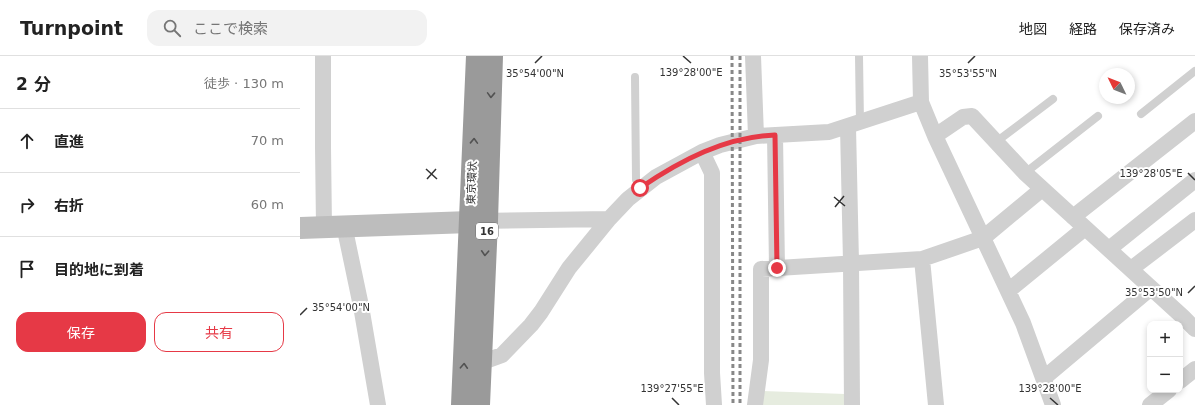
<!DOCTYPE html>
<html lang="ja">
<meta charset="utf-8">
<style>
:root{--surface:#fff;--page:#f2f2f2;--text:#222;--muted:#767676;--line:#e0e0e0;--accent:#e63946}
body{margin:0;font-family:"DejaVu Sans","Noto Sans JP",sans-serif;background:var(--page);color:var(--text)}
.controls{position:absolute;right:12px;bottom:12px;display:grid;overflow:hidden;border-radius:8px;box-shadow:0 2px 6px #0003}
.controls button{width:36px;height:36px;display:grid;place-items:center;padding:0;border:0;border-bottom:1px solid var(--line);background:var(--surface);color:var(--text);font:20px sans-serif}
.compass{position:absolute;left:799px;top:12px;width:36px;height:36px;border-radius:50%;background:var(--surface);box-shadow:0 2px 6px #0003;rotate:313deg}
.stop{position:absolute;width:12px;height:12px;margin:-9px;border:3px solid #e63946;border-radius:50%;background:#fff}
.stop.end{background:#e63946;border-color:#fff;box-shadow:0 1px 4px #0008}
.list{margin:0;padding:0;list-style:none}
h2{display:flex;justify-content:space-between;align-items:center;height:52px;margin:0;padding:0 16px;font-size:17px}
h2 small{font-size:13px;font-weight:400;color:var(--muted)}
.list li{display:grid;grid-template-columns:26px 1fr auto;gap:12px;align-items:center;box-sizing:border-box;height:64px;padding:0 16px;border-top:1px solid var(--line)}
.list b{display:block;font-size:15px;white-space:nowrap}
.list em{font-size:13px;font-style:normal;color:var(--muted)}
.actions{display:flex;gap:8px;padding:12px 16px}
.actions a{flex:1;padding:9px 0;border:1px solid var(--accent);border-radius:12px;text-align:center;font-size:14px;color:var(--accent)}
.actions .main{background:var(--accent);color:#fff}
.icon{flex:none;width:22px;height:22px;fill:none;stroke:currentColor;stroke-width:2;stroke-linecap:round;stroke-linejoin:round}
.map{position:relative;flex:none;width:895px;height:349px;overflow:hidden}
header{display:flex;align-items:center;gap:24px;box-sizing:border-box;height:56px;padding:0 20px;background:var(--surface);border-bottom:1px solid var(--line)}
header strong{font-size:19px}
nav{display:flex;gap:22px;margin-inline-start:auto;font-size:14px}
.search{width:280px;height:36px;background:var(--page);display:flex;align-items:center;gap:10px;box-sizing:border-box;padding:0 14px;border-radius:12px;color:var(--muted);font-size:15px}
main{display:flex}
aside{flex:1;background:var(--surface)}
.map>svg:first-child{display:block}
.green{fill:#e6ecdf}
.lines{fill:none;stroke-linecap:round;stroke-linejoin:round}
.lane{stroke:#d0d0d0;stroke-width:8}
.street{stroke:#d0d0d0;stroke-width:16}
.secondary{stroke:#bdbdbd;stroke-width:22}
.highway{stroke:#9a9a9a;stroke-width:22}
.rail{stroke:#888;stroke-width:3;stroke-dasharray:4 3;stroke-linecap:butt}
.oneway{stroke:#525252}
.route{stroke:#e63946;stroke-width:5}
.ticks{fill:none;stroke:#333;stroke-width:1.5}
.labels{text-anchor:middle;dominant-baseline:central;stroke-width:4;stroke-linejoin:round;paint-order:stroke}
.shield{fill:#fff;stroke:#707070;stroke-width:1}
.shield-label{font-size:10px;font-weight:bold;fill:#333}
.street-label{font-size:11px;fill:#333;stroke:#fff}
.ticks-label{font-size:10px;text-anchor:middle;fill:#333;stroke:#fff;stroke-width:4;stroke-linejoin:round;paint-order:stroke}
</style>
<header>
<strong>Turnpoint</strong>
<div class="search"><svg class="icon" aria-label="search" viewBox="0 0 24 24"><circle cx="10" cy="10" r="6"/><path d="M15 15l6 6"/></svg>ここで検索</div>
<nav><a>地図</a><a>経路</a><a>保存済み</a></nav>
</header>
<main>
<aside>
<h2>2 分<small>徒歩 · 130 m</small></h2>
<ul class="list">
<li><svg class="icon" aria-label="ahead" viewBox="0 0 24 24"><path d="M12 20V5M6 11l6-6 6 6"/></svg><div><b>直進</b></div><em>70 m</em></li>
<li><svg class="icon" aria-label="right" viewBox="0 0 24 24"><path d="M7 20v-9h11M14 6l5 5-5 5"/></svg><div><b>右折</b></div><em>60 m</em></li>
<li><svg class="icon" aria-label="arrive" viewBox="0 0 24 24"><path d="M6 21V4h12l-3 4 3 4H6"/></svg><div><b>目的地に到着</b></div></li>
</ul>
<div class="actions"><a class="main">保存</a><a>共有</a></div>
</aside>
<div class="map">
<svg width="895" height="349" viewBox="0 0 895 349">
<rect width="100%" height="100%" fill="#fff"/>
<path class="green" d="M 463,335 L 545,338 L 545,349 L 463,349 Z"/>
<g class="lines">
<path class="lane" d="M 559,0 L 560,67
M 335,21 L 336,124 L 341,132
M 841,58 L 895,15
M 696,86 L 753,43
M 725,117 L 798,60"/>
<path class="street" d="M 23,0 L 23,91 L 24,171
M 453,0 L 456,80
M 620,0 L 621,46 L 635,80 L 723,267 L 753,349
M 548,71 L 551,206 L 552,349
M 475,79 L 477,212
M 635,80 L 663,61 L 672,60 L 725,117 L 883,261 L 895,273
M 402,96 L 412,117 L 412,317 L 414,349
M 773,161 L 895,65
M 176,165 L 309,163 L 328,143 L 356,121 L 402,96 L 420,89 L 456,80 L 529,76 L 621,46
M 44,169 L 61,250 L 78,349
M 809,193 L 895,124
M 622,203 L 636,349
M 831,213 L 895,164
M 708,235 L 785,172
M 180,307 L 202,299 L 231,269 L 241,256 L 269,212 L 309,163
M 744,322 L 851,232
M 880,325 L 895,313
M 455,349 L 461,304 L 461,213 L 622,203 L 683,182 L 742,133
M 850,349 L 869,334"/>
<path class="secondary" d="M 0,172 L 170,166"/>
<path class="highway" d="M 162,349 L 177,0
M 179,349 L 187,165 L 192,0"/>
<path class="rail" d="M 432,0 L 433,349
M 440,0 L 440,349"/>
</g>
<defs><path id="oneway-chevron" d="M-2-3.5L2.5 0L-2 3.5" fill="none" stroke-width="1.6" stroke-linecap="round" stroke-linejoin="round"/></defs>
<g class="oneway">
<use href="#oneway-chevron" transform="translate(191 39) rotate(92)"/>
<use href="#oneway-chevron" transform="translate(174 85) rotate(-88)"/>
<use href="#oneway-chevron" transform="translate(185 197) rotate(93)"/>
<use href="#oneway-chevron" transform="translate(164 310) rotate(-87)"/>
</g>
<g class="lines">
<path class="route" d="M 340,132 C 381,104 425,81 475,79 L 477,212"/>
</g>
<path class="ticks" d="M 383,0 L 391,7M 235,7 L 242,0M 668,7 L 675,0M 126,113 L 137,123M 888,117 L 895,124M 127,123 L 136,113M 534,141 L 545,150M 535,151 L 544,140M 888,237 L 895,230M 0,259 L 7,252M 372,342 L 379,349M 750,342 L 758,349"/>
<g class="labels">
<rect class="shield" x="176" y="167" width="22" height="16" rx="3"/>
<g class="shield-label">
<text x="187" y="175">16</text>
</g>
<g class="street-label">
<text transform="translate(172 127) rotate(-88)">東京環状</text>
</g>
</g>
<g class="ticks-label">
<text x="391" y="20">139°28'00"E</text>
<text x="235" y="21">35°54'00"N</text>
<text x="668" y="21">35°53'55"N</text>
<text x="851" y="121">139°28'05"E</text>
<text x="854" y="240">35°53'50"N</text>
<text x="41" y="255">35°54'00"N</text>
<text x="372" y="336">139°27'55"E</text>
<text x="750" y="336">139°28'00"E</text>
</g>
</svg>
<div class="controls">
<button>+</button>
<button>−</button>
</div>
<svg class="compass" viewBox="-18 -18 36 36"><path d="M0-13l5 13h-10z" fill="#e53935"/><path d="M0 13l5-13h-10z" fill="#767676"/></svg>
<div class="stop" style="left:340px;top:132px"></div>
<div class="stop end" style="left:477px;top:212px"></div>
</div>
</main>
